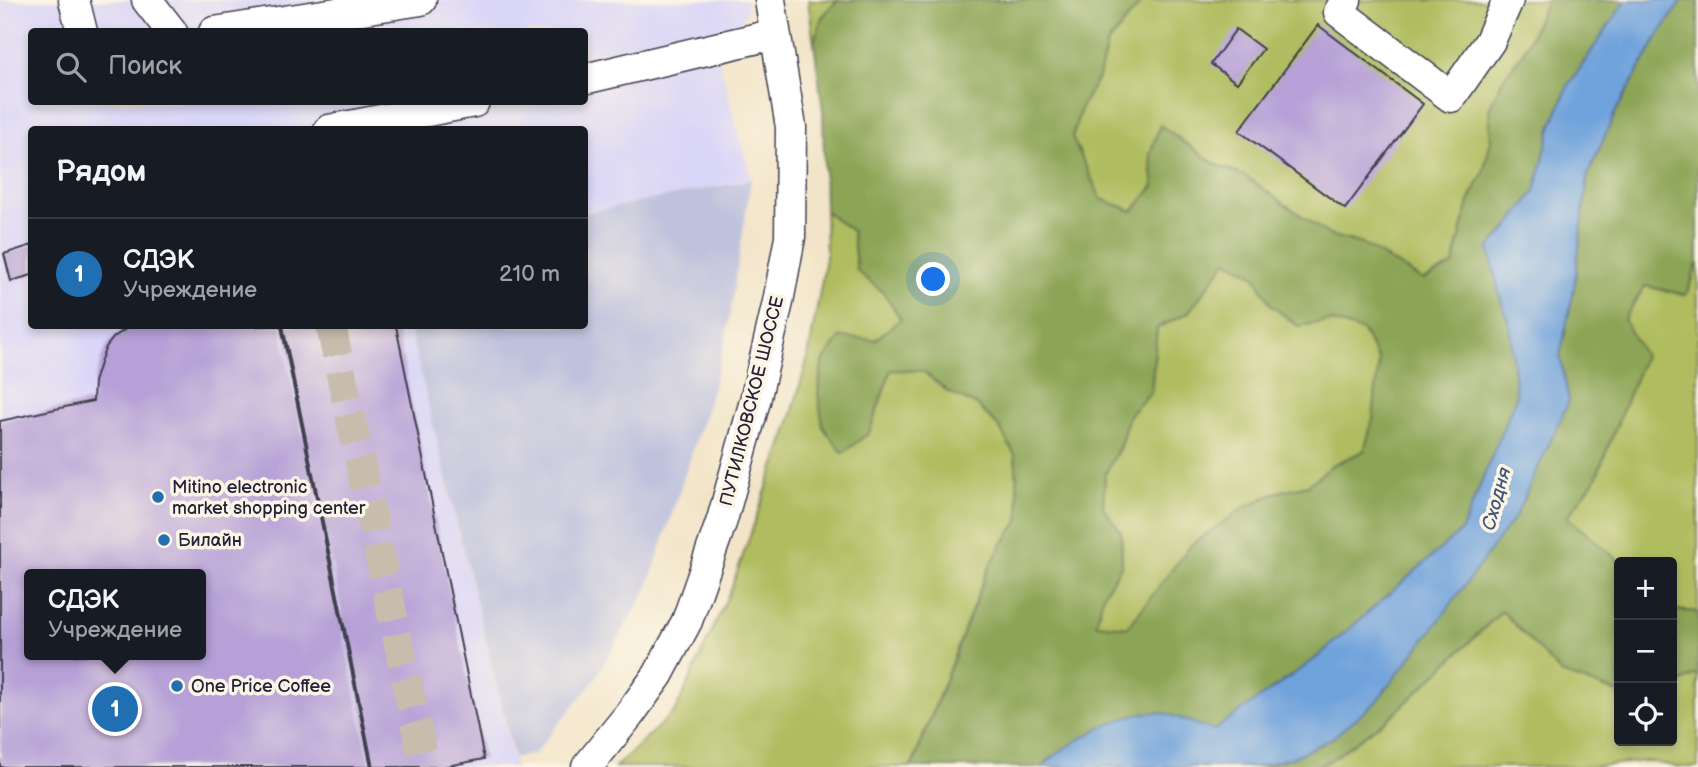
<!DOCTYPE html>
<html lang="ru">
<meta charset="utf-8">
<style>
:root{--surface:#171b24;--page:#242831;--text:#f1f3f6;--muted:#9ea1a6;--line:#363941;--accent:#1f6fb2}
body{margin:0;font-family:"Balsamiq Sans",sans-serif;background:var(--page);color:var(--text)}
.controls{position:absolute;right:21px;bottom:21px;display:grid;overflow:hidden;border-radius:7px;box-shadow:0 4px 10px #0003}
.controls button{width:63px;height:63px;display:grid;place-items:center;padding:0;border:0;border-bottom:2px solid var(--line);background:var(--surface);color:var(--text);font:35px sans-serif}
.you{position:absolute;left:934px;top:280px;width:24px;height:24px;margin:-18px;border:5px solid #fff;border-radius:50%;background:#1a73e8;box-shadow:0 0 0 10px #1a73e833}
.badge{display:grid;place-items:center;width:46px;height:46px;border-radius:50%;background:var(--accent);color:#fff;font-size:23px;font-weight:700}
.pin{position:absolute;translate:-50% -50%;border:4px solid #fff;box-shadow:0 2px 7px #0006}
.popup{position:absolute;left:24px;top:569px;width:182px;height:91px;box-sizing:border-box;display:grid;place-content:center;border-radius:7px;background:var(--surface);filter:drop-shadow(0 2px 5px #0005);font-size:23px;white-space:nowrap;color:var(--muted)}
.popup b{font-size:26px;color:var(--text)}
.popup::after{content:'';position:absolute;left:50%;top:100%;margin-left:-14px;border:14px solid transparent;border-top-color:var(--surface)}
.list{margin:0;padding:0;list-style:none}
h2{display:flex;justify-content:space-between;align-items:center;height:91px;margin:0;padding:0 28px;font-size:30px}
h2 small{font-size:23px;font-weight:400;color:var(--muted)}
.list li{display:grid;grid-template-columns:46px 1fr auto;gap:21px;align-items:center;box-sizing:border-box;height:112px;padding:0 28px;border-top:2px solid var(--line)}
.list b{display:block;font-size:26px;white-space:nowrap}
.list p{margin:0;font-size:23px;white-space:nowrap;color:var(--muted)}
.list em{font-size:23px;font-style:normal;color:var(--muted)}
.icon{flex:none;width:38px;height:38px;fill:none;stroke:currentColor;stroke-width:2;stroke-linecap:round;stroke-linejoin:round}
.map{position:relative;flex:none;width:1698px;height:767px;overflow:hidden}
.search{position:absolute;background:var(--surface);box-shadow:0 4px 10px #0003;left:28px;top:28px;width:560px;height:77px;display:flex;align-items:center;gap:18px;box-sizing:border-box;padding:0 24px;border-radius:7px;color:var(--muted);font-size:26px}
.panel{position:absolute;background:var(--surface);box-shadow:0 4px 10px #0003;left:28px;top:126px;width:560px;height:203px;border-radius:7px}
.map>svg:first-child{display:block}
.built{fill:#dad6f7;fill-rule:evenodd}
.industrial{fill:#c0c2dd}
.green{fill:#afbc5e;stroke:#686f4c;stroke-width:2}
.forest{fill:#8ba455;stroke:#566348;stroke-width:2;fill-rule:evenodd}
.water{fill:#6fa2db;stroke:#48628b;stroke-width:2}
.building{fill:#b6a0d7;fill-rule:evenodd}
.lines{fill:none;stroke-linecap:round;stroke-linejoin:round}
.minor-tunnel{stroke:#c8bdac;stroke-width:30;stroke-dasharray:30 15;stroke-linecap:butt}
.minor-casing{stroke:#413f50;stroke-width:33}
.minor{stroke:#fff;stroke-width:30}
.poi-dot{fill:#1f6fb2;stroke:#fcf5e5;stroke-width:2.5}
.labels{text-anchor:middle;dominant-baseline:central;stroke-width:7;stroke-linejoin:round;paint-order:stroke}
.street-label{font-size:18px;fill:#22223b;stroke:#fcf5e5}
.poi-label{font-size:18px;fill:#22223b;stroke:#fcf5e5;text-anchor:start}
.water-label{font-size:19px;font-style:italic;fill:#41557b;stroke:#fcf5e5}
</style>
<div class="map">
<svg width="1698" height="767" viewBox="0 0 1698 767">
<rect width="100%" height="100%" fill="#fcf5e5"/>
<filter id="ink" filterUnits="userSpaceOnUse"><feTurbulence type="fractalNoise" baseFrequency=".0143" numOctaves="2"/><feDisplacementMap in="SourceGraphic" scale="14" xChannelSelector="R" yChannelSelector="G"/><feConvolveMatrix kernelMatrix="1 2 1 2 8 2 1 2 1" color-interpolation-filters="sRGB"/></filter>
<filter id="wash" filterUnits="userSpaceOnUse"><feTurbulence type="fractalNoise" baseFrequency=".00686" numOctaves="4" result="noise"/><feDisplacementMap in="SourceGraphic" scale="28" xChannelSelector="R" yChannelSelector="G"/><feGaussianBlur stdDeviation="1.57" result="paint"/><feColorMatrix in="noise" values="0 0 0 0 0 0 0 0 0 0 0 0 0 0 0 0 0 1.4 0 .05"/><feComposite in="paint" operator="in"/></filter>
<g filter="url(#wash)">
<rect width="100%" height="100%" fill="#f2e4c8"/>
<path class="built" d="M 0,0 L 746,0 L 748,9 L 737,28 L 712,33 L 751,180 L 585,213 L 584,130 L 32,130 L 32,326 L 409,326 L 515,767 L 0,767 ZM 32,32 L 584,32 L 584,102 L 32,102 ZM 29,574 L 201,574 L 201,655 L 29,655 Z"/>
<path class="industrial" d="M 751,180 L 726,339 L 708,404 L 647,589 L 594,681 L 534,754 L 514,758 L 409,326 L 584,326 L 585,213 Z"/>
<path class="green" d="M 808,0 L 838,0 L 822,17 L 814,43 Z
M 1143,0 L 1547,0 L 1523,53 L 1503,79 L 1489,109 L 1491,141 L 1483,173 L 1469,202 L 1453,265 L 1423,280 L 1362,244 L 1329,235 L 1245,176 L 1215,164 L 1160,125 L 1150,154 L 1154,186 L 1133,211 L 1101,199 L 1072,138 L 1082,105 L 1099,76 L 1107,44 Z
M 825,211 L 852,231 L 857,271 L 883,292 L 901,319 L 875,340 L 841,337 L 822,363 L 869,433 L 891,369 L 923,371 L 948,392 L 977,405 L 999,427 L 1015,455 L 1020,519 L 1001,546 L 986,574 L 912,765 L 908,767 L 615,767 L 676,710 L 731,589 L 789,425 L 808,357 L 826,258 Z
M 1227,260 L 1255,276 L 1271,305 L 1298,326 L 1331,321 L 1363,331 L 1379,361 L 1373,419 L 1364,451 L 1334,464 L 1308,485 L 1275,493 L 1245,507 L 1191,545 L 1128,627 L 1095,624 L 1104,593 L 1122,565 L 1121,532 L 1103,507 L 1105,474 L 1120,446 L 1129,415 L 1151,392 L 1157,328 L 1188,313 Z
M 1698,262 L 1698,612 L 1672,610 L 1672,562 L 1620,562 L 1567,517 L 1596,478 L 1624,319 L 1645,286 L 1686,295 Z
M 1502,611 L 1561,673 L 1619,693 L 1619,741 L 1672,741 L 1672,687 L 1698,674 L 1698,767 L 1678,767 L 1647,761 L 1587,767 L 1314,767 L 1329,761 L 1393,715 Z"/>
<path class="forest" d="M 838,0 L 1143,0 L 1107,44 L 1099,76 L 1082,105 L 1072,137 L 1101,199 L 1133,211 L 1154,186 L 1150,154 L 1160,125 L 1215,164 L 1245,176 L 1329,235 L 1362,244 L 1423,280 L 1453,265 L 1469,202 L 1483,173 L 1491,141 L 1489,109 L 1503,79 L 1523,53 L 1547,0 L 1626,0 L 1568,86 L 1551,128 L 1535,191 L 1507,229 L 1489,248 L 1499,294 L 1510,326 L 1516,397 L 1462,530 L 1315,659 L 1214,731 L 1161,713 L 1049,759 L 1043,767 L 908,767 L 913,765 L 986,574 L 1001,546 L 1020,519 L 1015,455 L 999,427 L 977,405 L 948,392 L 923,371 L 891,370 L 869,433 L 843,453 L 823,427 L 818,394 L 822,363 L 841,337 L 875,340 L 901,319 L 883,292 L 857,271 L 852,231 L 825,211 L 823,111 L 814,43 L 822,17 ZM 1227,260 L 1255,276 L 1271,305 L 1298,326 L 1331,321 L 1363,331 L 1379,361 L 1373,419 L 1364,451 L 1334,464 L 1308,485 L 1275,493 L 1245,507 L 1191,545 L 1128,627 L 1096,624 L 1104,593 L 1122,565 L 1121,532 L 1103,507 L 1105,474 L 1120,446 L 1129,415 L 1151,392 L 1157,328 L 1188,313 Z
M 1682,0 L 1698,0 L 1698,262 L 1686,295 L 1645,286 L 1624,319 L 1644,356 L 1596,478 L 1567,517 L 1620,562 L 1619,693 L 1561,673 L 1502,611 L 1393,715 L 1329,761 L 1314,767 L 1257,767 L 1294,757 L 1569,401 L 1560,356 L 1574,289 L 1588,174 L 1616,111 L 1657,38 Z
M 1672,610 L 1698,612 L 1698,674 L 1672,687 Z"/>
<path class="water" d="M 1626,0 L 1682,0 L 1657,38 L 1616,111 L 1588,174 L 1574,289 L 1560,356 L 1569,401 L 1516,515 L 1438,622 L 1375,703 L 1331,739 L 1294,757 L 1257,767 L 1043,767 C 1062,744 1132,707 1163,713 C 1180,717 1197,725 1214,730 L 1315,659 L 1462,530 L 1516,397 L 1510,326 L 1499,294 L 1489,248 L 1507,229 L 1535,191 L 1551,128 L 1568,86 Z"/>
<g id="blocks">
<path class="building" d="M 1318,25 L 1423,104 L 1345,209 L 1239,131 Z
M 1236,29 L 1263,49 L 1237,83 L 1211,64 Z
M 32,245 L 32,275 L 11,281 L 4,254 Z
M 130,326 L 281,326 L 371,767 L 0,767 L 0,421 L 93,401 L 94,382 L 102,357 L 106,347 L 114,337 ZM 29,574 L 201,574 L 201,655 L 29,655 Z
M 283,326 L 396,326 L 484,759 L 442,767 L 373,767 Z"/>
</g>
</g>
<g filter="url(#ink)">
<use href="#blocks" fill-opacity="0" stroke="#413f50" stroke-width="2"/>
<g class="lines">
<path class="minor-tunnel" d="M 331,326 L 425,767"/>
<g class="minor-casing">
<path id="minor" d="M 74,0 L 82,32
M 147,0 L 172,32
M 1346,0 L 1339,12 L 1451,97 L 1490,41 L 1508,0
M 214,32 L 421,0
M 584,79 L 775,34
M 329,130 L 474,102
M 587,767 L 629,715 L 658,675 L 687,621 L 722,520 L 755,401 L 778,302 L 790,237 L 791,127 L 770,0"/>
</g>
<use href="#minor" class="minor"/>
</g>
</g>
<g class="poi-dot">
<circle cx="158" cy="497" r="7"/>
<circle cx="164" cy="540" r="7"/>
<circle cx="177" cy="686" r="7"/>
</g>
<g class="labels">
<g class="street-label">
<text transform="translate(752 401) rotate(-76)">ПУТИЛКОВСКОЕ ШОССЕ</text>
</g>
<g class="poi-label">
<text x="172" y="487">Mitino electronic<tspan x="172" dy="21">market shopping center</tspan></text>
<text x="178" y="540">Билайн</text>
<text x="191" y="686">One Price Coffee</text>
</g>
<g class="water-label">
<text transform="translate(1497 499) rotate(-75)">Сходня</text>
</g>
</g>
</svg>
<div class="controls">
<button>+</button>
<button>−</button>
<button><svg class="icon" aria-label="locate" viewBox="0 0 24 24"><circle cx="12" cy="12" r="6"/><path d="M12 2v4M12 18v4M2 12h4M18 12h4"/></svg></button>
</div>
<div class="you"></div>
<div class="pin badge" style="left:115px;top:709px">1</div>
<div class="popup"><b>СДЭК</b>Учреждение</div>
<div class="search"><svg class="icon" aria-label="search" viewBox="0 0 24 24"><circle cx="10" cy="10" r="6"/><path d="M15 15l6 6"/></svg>Поиск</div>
<section class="panel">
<h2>Рядом<small></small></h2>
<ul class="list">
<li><span class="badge">1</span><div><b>СДЭК</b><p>Учреждение</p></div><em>210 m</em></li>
</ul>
</section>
</div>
